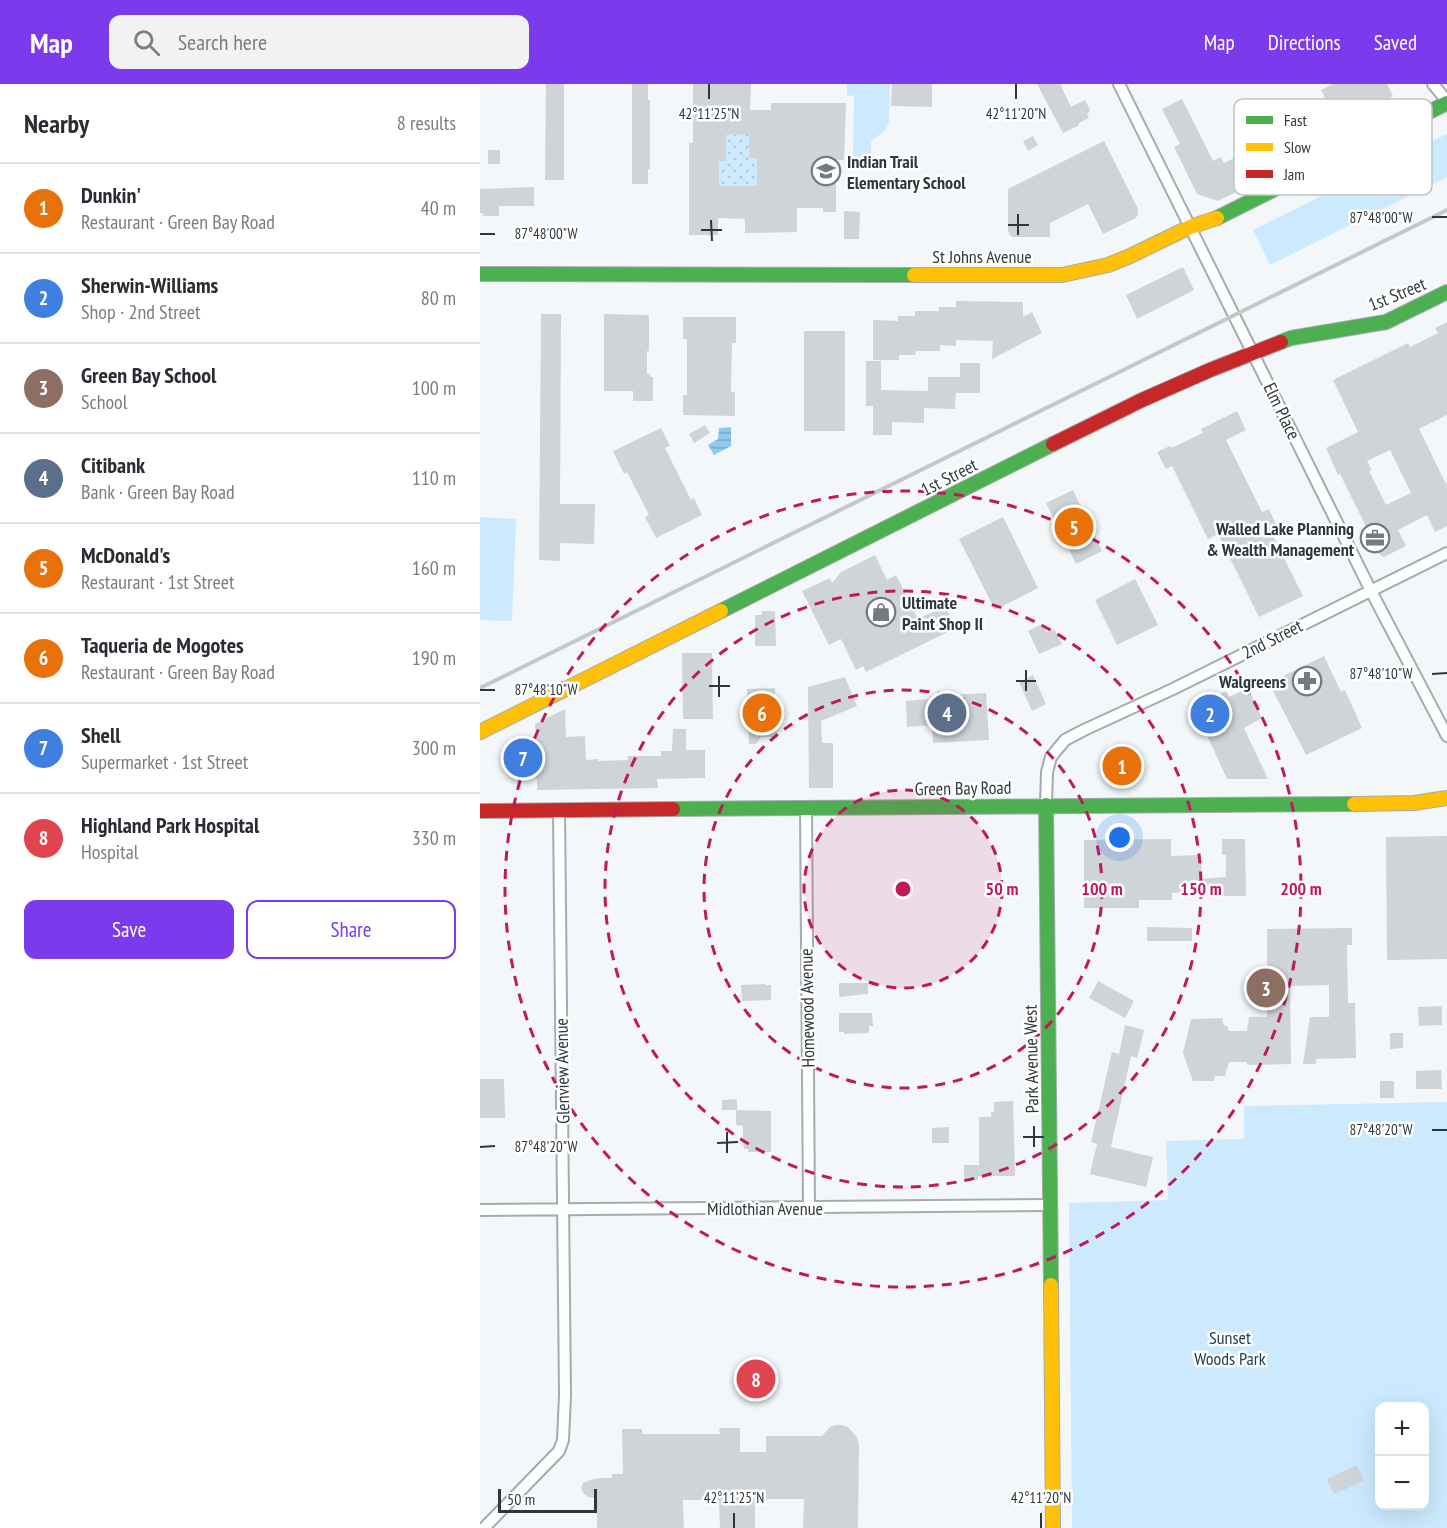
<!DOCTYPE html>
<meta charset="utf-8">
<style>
:root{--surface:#fff;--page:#f2f2f3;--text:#2b2b33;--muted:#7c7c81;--line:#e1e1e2;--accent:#7c3aed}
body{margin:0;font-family:"PT Sans Narrow",sans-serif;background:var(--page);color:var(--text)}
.controls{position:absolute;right:18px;bottom:18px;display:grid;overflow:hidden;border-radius:12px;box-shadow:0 6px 24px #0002}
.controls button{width:54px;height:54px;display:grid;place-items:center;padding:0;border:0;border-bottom:2px solid var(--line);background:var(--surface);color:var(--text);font:30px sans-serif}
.scale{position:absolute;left:18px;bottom:15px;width:99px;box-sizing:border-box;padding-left:6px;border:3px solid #2f373c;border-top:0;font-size:16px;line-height:21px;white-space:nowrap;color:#2f373c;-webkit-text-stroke:4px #fff;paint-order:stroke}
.you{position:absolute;left:640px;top:754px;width:21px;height:21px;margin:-15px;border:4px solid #fff;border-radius:50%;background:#1a73e8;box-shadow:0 0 0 9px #1a73e833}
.badge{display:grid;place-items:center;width:39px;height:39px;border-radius:50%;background:var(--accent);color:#fff;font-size:20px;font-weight:700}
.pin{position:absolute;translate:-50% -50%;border:3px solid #fff;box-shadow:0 2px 6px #0006}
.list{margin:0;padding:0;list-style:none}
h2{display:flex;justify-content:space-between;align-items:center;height:78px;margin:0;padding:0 24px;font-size:26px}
h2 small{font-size:20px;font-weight:400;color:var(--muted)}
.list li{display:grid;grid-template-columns:39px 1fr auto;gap:18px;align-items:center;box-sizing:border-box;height:90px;padding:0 24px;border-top:2px solid var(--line)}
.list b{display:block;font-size:22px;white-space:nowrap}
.list p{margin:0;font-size:20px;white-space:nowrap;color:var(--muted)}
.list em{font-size:20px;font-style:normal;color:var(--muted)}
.actions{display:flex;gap:12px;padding:18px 24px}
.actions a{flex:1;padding:14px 0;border:2px solid var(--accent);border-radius:12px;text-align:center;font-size:21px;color:var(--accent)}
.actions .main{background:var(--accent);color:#fff}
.icon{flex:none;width:33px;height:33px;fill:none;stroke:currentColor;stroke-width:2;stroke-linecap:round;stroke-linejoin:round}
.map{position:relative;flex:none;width:967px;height:1444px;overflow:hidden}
header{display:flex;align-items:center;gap:36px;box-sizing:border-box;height:84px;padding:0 30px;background:var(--accent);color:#fff}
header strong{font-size:28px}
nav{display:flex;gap:33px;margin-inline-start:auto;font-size:21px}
.search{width:420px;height:54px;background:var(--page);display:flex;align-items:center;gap:15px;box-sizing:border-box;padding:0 21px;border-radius:12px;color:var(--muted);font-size:22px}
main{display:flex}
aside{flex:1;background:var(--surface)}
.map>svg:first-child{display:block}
.grass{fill:url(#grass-dots)}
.park{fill:#cce9fd;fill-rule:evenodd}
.water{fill:url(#water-rules)}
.building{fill:#cfd4d8;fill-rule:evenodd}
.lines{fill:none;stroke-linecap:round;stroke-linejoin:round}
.street-casing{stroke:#a5abae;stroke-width:14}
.fast-casing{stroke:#a5abae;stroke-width:16}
.slow-casing{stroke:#a5abae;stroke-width:16}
.jam-casing{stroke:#a5abae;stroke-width:16}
.street{stroke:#fdfefe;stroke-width:10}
.fast{stroke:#4caf50;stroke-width:14}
.slow{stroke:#ffc107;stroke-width:14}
.jam{stroke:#c62828;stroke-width:14}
.rail{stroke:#c6c7c8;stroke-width:4}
.ticks{fill:none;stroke:#2f373c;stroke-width:2}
.ring{fill:none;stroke:#c2185b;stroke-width:3;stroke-dasharray:10 8}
.labels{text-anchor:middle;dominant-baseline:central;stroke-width:5;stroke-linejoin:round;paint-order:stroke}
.poi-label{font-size:18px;font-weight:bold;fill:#2f373c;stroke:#fff;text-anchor:start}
.street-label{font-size:18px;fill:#2f373c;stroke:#fff}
.park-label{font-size:18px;fill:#1e4055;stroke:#fff}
.key{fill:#fff;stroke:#c1c3c4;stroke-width:1.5}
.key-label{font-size:16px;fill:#2f373c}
.ticks-label{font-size:15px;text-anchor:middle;fill:#2f373c;stroke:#fff;stroke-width:5;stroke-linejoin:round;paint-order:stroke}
.centre{fill:#c2185b;stroke:#fff;stroke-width:3}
.ring-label{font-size:18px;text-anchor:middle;font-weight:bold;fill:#c2185b;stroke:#fff;stroke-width:5;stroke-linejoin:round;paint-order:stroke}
</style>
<header>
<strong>Map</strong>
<div class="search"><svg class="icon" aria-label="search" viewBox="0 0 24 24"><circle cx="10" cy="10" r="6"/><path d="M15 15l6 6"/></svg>Search here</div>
<nav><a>Map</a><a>Directions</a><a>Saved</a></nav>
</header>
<main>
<aside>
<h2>Nearby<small>8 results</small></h2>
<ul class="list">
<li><span class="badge" style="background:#e8710a">1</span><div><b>Dunkin'</b><p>Restaurant · Green Bay Road</p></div><em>40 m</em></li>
<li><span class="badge" style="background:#3f7fe0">2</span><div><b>Sherwin-Williams</b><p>Shop · 2nd Street</p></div><em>80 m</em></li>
<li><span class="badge" style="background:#8d6e63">3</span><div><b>Green Bay School</b><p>School</p></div><em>100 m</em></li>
<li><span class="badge" style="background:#5c6f8a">4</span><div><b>Citibank</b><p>Bank · Green Bay Road</p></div><em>110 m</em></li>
<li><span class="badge" style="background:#e8710a">5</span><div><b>McDonald's</b><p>Restaurant · 1st Street</p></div><em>160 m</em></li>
<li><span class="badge" style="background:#e8710a">6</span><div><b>Taqueria de Mogotes</b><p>Restaurant · Green Bay Road</p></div><em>190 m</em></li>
<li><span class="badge" style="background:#3f7fe0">7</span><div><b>Shell</b><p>Supermarket · 1st Street</p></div><em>300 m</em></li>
<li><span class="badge" style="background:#e0444e">8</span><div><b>Highland Park Hospital</b><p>Hospital</p></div><em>330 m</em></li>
</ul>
<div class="actions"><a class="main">Save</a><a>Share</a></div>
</aside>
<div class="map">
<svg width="967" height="1444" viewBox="0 0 967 1444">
<defs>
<pattern id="grass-dots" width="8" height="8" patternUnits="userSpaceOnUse" patternTransform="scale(1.5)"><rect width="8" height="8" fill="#cce9fd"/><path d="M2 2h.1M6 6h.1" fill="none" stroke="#b0c8da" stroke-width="1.8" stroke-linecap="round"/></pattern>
<pattern id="water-rules" width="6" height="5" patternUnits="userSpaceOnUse" patternTransform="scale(1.5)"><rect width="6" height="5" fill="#92caef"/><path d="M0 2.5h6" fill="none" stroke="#78a5c3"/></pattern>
</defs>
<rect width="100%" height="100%" fill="#f3f7fa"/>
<path class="grass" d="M 269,50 L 269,74 L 277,74 L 277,111 L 239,102 L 239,77 L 244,51 Z"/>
<path class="park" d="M 367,0 L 410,0 L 409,38 L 406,45 L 391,58 L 391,78 L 373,77 L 374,12 L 367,11 Z
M 967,50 L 967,93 L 790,181 L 773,146 Z
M 0,433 L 36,435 L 32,537 L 0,536 Z
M 967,1018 L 967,1444 L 592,1444 L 589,1119 L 688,1116 L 686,1057 L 764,1055 L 764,1022 ZM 900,1322 L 944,1322 L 944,1422 L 900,1422 Z"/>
<path class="water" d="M 251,343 L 251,362 L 234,371 L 228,361 L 238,355 L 239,344 Z"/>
<path class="building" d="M 66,0 L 84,0 L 84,96 L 65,96 Z
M 152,0 L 168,0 L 168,16 L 170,16 L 170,85 L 168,85 L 168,100 L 152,100 Z
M 213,0 L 271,0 L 270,26 L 291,26 L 291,19 L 366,19 L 364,76 L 356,76 L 356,128 L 343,128 L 343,124 L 317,124 L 317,148 L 265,149 L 265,135 L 238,134 L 238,151 L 209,151 L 209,59 L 213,59 ZM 269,50 L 269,74 L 277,74 L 277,102 L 239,102 L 239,77 L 246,77 L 246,51 Z
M 412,0 L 452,0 L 452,23 L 411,22 Z
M 557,0 L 580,0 L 591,23 L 605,16 L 610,26 L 607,30 L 609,34 L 599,39 L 598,42 L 583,49 Z
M 853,0 L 907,0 L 913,12 L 896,20 L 898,24 L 876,35 L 874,31 L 857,40 L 855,36 L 838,45 L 831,31 L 849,22 L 841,6 Z
M 702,15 L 733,77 L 741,73 L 744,79 L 780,61 L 794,89 L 738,117 L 717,110 L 694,63 L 700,60 L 682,25 Z
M 553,52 L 558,61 L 548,67 L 543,57 Z
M 624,57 L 658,125 L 658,130 L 656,134 L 623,150 L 608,120 L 570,139 L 570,153 L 533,153 L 530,151 L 528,147 L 528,105 Z
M 8,66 L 20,66 L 20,80 L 8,80 Z
M 54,103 L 54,122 L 19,122 L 19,132 L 3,132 L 3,129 L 0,129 L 0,105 Z
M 364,127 L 380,128 L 379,155 L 364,155 Z
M 703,183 L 714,206 L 657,235 L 646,211 Z
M 476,217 L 543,218 L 543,233 L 552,228 L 562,249 L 512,275 L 513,257 L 476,256 L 476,262 L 460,261 L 460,267 L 436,267 L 435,271 L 419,271 L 419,276 L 393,276 L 393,236 L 418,237 L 418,232 L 435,232 L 435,227 L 459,227 L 459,223 L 476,223 Z
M 61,230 L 81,230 L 80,420 L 115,420 L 114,460 L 80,459 L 80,477 L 59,476 Z
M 124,230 L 169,231 L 169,267 L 167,267 L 167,290 L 170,290 L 170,293 L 173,293 L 173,317 L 153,317 L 153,307 L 124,307 Z
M 203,233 L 256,233 L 256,259 L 252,259 L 251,308 L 255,308 L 255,332 L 203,331 L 203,311 L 207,311 L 207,255 L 203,255 Z
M 967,238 L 967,331 L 939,345 L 967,402 L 967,442 L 955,448 L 947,431 L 918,446 L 926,462 L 904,473 L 900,471 L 860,390 L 858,391 L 846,364 L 878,348 L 853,296 L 928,259 L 930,263 L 958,249 L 955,244 ZM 910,366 L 931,409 L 906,421 L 889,387 L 892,386 L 887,377 Z
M 324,247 L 365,247 L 365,347 L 324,347 Z
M 386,277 L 401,277 L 401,306 L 448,307 L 448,293 L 480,293 L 480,279 L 500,279 L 500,309 L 476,309 L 475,325 L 444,324 L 444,339 L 412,338 L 412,351 L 393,351 L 393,322 L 386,322 Z
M 757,327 L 766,346 L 746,356 L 782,428 L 789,425 L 798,445 L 791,448 L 823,512 L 779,533 L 738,450 L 728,455 L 692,382 L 686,385 L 677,368 L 690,362 L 691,364 L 723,349 L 721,345 Z
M 225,341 L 230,349 L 214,359 L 209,350 Z
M 181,344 L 190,362 L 185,364 L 211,416 L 214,414 L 222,431 L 176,454 L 165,433 L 169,431 L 147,388 L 144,390 L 133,367 Z
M 593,406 L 622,467 L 596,480 L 566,419 Z
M 523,433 L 558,504 L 515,526 L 479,455 Z
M 395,471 L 407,496 L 416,491 L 438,535 L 465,522 L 476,544 L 386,588 L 383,582 L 376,586 L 361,555 L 349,561 L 322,507 L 350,494 L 352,499 L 361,488 Z
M 655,495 L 678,541 L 637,561 L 615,516 Z
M 282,527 L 295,527 L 296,562 L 275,562 L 275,531 L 282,531 Z
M 562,540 L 567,548 L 574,545 L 582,560 L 559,570 L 548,547 Z
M 202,569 L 232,569 L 233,635 L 203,635 Z
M 844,572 L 861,608 L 865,606 L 882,644 L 826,671 L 789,599 Z
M 553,591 L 566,620 L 552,627 L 539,598 Z
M 365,593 L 377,622 L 341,637 L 342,659 L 353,659 L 353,704 L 329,704 L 328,603 Z
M 295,604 L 297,653 L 281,653 L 276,660 L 269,660 L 267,605 Z
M 768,604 L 782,634 L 764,644 L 788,695 L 747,695 L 714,623 L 746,607 L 749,613 Z
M 506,609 L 509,656 L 453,659 L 452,641 L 427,643 L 426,617 L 450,615 L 450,612 Z
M 85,625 L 86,653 L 105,652 L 106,676 L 118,675 L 118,677 L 148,676 L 147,672 L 181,672 L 181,667 L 192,667 L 193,645 L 206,645 L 206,666 L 225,666 L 225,694 L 177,695 L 178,704 L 57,706 L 57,694 L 35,694 L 33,653 L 56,653 L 55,640 Z
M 654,674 L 654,690 L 630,691 L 629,675 Z
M 967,752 L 967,875 L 907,876 L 906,753 Z
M 691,755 L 691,772 L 721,771 L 722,795 L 746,793 L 746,771 L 742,771 L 742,755 L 765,755 L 766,812 L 742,812 L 742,807 L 692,809 L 692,816 L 659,816 L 659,824 L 604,824 L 604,756 Z
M 667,843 L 712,844 L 712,857 L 667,857 Z
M 872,844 L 872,861 L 867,861 L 868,919 L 875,919 L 876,974 L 836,975 L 836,980 L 823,980 L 830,933 L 849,933 L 849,901 L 810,902 L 811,980 L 767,981 L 767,978 L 749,978 L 745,992 L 735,992 L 734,997 L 713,997 L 703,969 L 711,935 L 742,934 L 744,942 L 747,942 L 749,947 L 767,947 L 769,933 L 787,933 L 787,845 Z
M 618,897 L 654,917 L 645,934 L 609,914 Z
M 359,899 L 388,899 L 388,910 L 359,913 Z
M 286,900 L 286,901 L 291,901 L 291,916 L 262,917 L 261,901 Z
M 962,922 L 962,941 L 939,942 L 938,923 Z
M 359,929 L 392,929 L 393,942 L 389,942 L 389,949 L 364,950 L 364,948 L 359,948 Z
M 645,941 L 664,946 L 657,974 L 651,972 L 631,1063 L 673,1073 L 666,1103 L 610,1090 L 617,1060 L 611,1058 L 632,968 L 639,970 Z
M 910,949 L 923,949 L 923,964 L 910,965 Z
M 961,986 L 962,1005 L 936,1005 L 936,987 Z
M 0,995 L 24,995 L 25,1034 L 0,1034 Z
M 900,997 L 914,997 L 914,1014 L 900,1014 Z
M 257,1015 L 257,1026 L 242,1026 L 242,1016 Z
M 533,1017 L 535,1092 L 498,1092 L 498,1096 L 484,1096 L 484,1081 L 499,1081 L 499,1033 L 511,1033 L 511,1028 L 514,1028 L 514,1018 Z
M 256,1026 L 291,1027 L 291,1068 L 268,1068 L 268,1065 L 264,1065 L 264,1062 L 263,1061 L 263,1042 L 256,1041 Z
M 469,1043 L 469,1059 L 452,1059 L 452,1044 Z
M 356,1341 L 362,1341 L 368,1343 L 377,1353 L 379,1360 L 378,1444 L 323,1444 L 324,1415 L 275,1415 L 275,1444 L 240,1444 L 239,1416 L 203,1416 L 204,1444 L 117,1444 L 117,1414 L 108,1413 L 104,1410 L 101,1404 L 103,1399 L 110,1396 L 120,1394 L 132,1394 L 132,1390 L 143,1390 L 142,1345 L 162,1345 L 162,1350 L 240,1350 L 239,1344 L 260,1344 L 260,1368 L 286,1368 L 286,1352 L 342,1352 L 350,1343 Z
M 877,1381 L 884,1397 L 854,1410 L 847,1395 Z"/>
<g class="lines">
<g class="street-casing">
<path id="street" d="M 639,0 L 891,507 L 967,652
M 953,0 L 967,17
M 566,721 L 567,688 L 571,673 L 585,656 L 604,646 L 693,605 L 967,469
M 326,724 L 329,1124
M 0,1126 L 570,1121
M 4,1444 L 79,1367 L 83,1356 L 85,1311 L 79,726"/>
</g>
<g class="fast-casing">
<path id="fast" d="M 737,134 L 967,19
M 0,190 L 434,191
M 801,258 L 811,254 L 906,238 L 967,208
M 241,527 L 573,360
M 566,721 L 571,1201
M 193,725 L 874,720"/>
</g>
<g class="slow-casing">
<path id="slow" d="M 434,191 L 582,191 L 628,181 L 648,173 L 710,143 L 737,134
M 0,648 L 241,527
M 874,720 L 934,719 L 967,714
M 571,1201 L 573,1444"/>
</g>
<g class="jam-casing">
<path id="jam" d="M 573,360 L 662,316 L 730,286 L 801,258
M 0,727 L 193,725"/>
</g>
<use href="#street" class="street"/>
<use href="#fast" class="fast"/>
<use href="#slow" class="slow"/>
<use href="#jam" class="jam"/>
<path class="rail" d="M 0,604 L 967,126"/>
</g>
<path class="ticks" d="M 229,0 L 229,15M 536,0 L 536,15M 538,130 L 538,151M 952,133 L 967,133M 231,136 L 232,157M 528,141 L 549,141M 221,146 L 242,146M 0,150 L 15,150M 546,586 L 546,607M 952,590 L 967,589M 239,592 L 239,613M 536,597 L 556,597M 229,602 L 250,602M 0,606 L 15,606M 554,1042 L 554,1063M 952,1046 L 967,1046M 247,1048 L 247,1069M 543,1053 L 564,1053M 237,1059 L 258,1058M 0,1063 L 15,1062M 254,1429 L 254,1444M 561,1429 L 561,1444"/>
<circle cx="423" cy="805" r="99" fill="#c2185b" fill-opacity=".12"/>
<g class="ring">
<circle cx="423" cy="805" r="99"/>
<circle cx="423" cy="805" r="199"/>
<circle cx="423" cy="805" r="298"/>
<circle cx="423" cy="805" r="398"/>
</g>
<defs>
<g id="school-ring" transform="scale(1.5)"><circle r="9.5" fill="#fff" stroke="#747a7e" stroke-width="1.5"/><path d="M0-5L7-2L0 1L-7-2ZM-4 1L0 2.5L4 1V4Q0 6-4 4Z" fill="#747a7e"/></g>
<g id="office-ring" transform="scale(1.5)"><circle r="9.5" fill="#fff" stroke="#747a7e" stroke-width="1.5"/><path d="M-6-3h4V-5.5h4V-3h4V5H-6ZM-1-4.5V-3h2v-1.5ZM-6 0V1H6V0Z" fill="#747a7e"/></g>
<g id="shop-ring" transform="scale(1.5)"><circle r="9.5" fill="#fff" stroke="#747a7e" stroke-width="1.5"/><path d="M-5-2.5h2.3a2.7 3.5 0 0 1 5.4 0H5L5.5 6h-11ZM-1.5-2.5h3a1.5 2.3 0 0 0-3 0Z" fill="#747a7e"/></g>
<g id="pharmacy-ring" transform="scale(1.5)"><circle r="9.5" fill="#fff" stroke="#747a7e" stroke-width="1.5"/><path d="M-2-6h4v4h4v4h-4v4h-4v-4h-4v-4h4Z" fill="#747a7e"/></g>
</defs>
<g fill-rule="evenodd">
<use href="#school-ring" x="346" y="87"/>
<use href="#office-ring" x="895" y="454"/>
<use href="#shop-ring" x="401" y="528"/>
<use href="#pharmacy-ring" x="827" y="597"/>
</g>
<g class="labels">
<g class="poi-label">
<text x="367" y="77">Indian Trail<tspan x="367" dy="21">Elementary School</tspan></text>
<text x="874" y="444" text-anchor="end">Walled Lake Planning<tspan x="874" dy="21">&amp; Wealth Management</tspan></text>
<text x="422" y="518">Ultimate<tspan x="422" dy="21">Paint Shop II</tspan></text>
<text x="806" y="597" text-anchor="end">Walgreens</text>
</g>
<g class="street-label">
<text x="502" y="172">St Johns Avenue</text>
<text transform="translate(917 210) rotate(-22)">1st Street</text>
<text transform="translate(802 327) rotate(64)">Elm Place</text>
<text transform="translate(469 393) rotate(-27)">1st Street</text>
<text transform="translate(792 555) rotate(-27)">2nd Street</text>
<text transform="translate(483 704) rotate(-1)">Green Bay Road</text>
<text transform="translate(327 924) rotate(-91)">Homewood Avenue</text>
<text transform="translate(551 975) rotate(-91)">Park Avenue West</text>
<text transform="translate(82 987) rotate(-91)">Glenview Avenue</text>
<text x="285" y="1124">Midlothian Avenue</text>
</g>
<g class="park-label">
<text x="750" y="1253">Sunset<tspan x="750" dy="21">Woods Park</tspan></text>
</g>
</g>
<rect x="754" y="15" width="198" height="96" rx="9" class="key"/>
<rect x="766" y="32" width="27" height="8" fill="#4caf50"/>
<rect x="766" y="59" width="27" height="8" fill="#ffc107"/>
<rect x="766" y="86" width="27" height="8" fill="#c62828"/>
<g class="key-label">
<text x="804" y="42">Fast</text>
<text x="804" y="69">Slow</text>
<text x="804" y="96">Jam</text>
</g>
<g class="ticks-label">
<text x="229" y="35">42°11'25"N</text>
<text x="536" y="35">42°11'20"N</text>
<text x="901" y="139">87°48'00"W</text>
<text x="66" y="155">87°48'00"W</text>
<text x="901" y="595">87°48'10"W</text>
<text x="66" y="611">87°48'10"W</text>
<text x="901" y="1051">87°48'20"W</text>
<text x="66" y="1068">87°48'20"W</text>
<text x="254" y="1419">42°11'25"N</text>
<text x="561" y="1419">42°11'20"N</text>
</g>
<circle cx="423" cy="805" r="9" class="centre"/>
<g class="ring-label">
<text x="522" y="811">50 m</text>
<text x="622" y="811">100 m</text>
<text x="721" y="811">150 m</text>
<text x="821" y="811">200 m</text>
</g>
</svg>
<div class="controls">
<button>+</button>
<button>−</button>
</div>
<div class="scale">50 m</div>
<div class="you"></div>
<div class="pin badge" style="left:642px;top:682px;background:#e8710a">1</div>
<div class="pin badge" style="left:730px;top:630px;background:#3f7fe0">2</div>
<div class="pin badge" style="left:786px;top:904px;background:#8d6e63">3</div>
<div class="pin badge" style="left:467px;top:629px;background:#5c6f8a">4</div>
<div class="pin badge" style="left:594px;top:443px;background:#e8710a">5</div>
<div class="pin badge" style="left:282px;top:629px;background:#e8710a">6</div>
<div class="pin badge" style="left:43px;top:674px;background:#3f7fe0">7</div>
<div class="pin badge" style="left:276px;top:1295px;background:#e0444e">8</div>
</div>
</main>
